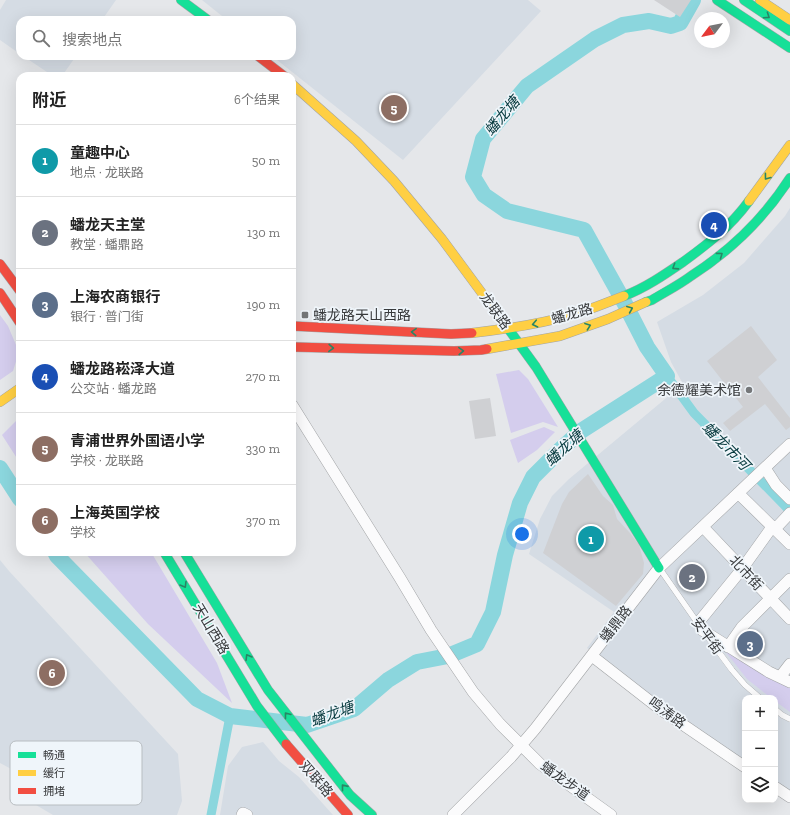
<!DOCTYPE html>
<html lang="zh">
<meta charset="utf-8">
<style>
:root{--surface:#fff;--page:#f2f2f2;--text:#222;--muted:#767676;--line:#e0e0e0;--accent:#757779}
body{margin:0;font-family:"Zilla Slab","Noto Sans SC",serif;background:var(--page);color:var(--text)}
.controls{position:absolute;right:12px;bottom:12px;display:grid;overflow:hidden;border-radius:8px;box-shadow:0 4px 16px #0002}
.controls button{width:36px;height:36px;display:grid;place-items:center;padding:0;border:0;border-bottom:1px solid var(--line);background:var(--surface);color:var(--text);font:20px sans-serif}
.compass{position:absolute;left:694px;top:12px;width:36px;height:36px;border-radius:50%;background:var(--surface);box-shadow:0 4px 16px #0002;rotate:238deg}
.you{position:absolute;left:522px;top:534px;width:14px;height:14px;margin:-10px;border:3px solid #fff;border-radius:50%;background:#1a73e8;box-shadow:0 0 0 6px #1a73e833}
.badge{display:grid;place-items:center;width:26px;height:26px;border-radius:50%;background:var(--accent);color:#fff;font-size:13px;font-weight:700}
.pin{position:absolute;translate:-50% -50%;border:2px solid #fff;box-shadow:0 1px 4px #0006}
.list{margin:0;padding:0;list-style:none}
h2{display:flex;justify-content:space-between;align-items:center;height:52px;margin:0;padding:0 16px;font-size:17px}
h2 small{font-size:13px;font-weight:400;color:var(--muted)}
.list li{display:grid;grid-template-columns:26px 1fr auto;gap:12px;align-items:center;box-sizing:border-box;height:72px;padding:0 16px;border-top:1px solid var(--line)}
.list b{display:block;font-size:15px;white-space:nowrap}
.list p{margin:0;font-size:13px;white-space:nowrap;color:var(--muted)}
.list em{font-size:13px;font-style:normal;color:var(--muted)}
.icon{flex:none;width:22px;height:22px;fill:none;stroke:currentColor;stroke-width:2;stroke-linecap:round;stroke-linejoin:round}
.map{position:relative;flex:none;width:790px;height:815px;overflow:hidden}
.search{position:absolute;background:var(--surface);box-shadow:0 4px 16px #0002;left:16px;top:16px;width:280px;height:44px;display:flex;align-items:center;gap:10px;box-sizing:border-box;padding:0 14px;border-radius:12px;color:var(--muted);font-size:15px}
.panel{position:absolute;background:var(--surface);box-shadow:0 4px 16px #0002;left:16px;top:72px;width:280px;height:484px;border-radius:12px}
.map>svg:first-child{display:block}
.built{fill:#d5dce4}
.green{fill:#d4cded}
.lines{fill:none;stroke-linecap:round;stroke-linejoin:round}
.canal{stroke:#8bd6dd;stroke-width:9}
.river{stroke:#8bd6dd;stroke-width:16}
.building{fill:#cfd0d3}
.lane-casing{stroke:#a2a4a6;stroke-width:6}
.street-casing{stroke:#a2a4a6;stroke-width:12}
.fast-casing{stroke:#a2a4a6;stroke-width:10}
.slow-casing{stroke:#a2a4a6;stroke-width:10}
.jam-casing{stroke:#a2a4a6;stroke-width:10}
.lane{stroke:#fbfbfc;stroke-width:5.5}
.street{stroke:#fbfbfc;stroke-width:11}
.fast{stroke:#16e098;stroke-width:9}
.slow{stroke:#ffcf43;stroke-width:9}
.jam{stroke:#f24e42;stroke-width:9}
.oneway{stroke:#298565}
.poi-dot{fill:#757779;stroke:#eff5fa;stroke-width:1.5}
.labels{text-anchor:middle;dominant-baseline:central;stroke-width:3.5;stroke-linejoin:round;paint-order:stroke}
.street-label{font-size:14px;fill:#383a3c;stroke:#eff5fa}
.poi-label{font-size:14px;fill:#383a3c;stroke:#eff5fa;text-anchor:start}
.water-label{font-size:15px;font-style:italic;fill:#05393d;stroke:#eff5fa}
.key{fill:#eff5fa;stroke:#b8bdc1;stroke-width:1}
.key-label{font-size:11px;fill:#383a3c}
</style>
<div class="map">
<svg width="790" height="815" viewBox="0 0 790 815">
<rect width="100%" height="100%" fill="#e5e7ea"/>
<path class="built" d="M 6,0 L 116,0 L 102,20 L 20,20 L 20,54 L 0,40 L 0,10 Z
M 202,0 L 528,0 L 541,11 L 403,160 L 272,56 L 292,56 L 292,20 L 227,20 Z
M 23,56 L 76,56 L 62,76 L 53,76 Z
M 790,208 L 790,793 L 775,783 L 775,698 L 745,698 L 745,763 L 664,708 L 587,648 L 614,612 L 529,554 L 540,519 L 552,496 L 569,479 L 683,384 L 671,362 L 657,322 L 703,295 L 744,263 L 785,216 Z
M 0,560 L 9,571 L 178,754 L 182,801 L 177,815 L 53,815 L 19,795 L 28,778 L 0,763 Z
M 263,742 L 279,761 L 299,777 L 333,815 L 220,815 L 228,766 L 242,747 Z"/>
<path class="green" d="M 0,315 L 8,326 L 19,352 L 13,371 L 0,380 Z
M 519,370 L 528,379 L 558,427 L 543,422 L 511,433 L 496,374 Z
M 20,417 L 20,463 L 2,435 Z
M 544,427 L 555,432 L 537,450 L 518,463 L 510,440 Z
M 84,552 L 151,552 L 217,663 L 232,703 L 148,624 Z
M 728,648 L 790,683 L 790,712 L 775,701 L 775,698 L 771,698 L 747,679 L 725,651 Z"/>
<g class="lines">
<path class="canal" d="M 667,376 L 694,413 L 790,511
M 211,815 L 230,716"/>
<path class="river" d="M 0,468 L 20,499
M 55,552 L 57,556 L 197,699 L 230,716 L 307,725 L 354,709 L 388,680 L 417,662 L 448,656 L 477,644 L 493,612 L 505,555 L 520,503 L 533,477 L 561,449 L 581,431 L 667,376 L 647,347 L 624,302 L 584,230 L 507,211 L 484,195 L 473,177 L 483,139 L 527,86 L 595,39 L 623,25 L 649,21 L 671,26 L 680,23 L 693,0"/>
</g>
<path class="building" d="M 654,0 L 691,0 L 680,17 Z
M 751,326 L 777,360 L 758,377 L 790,418 L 790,427 L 786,430 L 765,404 L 730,431 L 723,423 L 743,407 L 707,361 Z
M 490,398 L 496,436 L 475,439 L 469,401 Z
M 588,474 L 603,496 L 613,505 L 617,519 L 630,533 L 639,545 L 644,563 L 643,574 L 616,606 L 543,553 L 562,504 L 569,492 Z"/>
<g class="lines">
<g class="lane-casing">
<path id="lane" d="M 660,569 L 699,625
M 707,636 L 732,670 L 745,685 L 760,698
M 775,709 L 782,715 L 790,719"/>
</g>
<g class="street-casing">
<path id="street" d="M 292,405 L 400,578 L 431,630 L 473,692 L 500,724 L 540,764 L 611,815
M 765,468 L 776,485 L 790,499
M 738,493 L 790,544
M 703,527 L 790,619
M 775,529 L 790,513
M 698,623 L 742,569 L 772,527
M 702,630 L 769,672 L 790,682
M 728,647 L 742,627 L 790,579
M 592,656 L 660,709 L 745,767
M 780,677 L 790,664
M 775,787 L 790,797
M 242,815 L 243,813 L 247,815
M 453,815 L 511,757 L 535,729 L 659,568 L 790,444"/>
</g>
<g class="fast-casing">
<path id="fast" d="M 181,0 L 208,20
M 717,0 L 790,48
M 744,0 L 790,31
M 624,296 C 645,288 664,275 683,262 C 709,243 730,227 749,201
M 646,302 L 652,300 C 665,292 679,285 691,276 C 730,251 765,217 790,178
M 507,327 L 536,367 L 659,568
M 164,552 L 257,706 L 286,744
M 184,552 L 268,690 L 350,795 L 372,815"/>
</g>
<g class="slow-casing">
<path id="slow" d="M 760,0 L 790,20
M 292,84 L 356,141 L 394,181 L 442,239 L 507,327
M 749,201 L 790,145
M 472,333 C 507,329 541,324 575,314 C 592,309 608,302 624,296
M 487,349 L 560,336 L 608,319 L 646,302
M 0,402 L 20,388"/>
</g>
<g class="jam-casing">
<path id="jam" d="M 258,56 L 284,76
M 0,264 L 20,291
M 0,293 L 20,323
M 292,326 L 451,334 L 472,333
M 292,347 L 454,351 L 481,350 L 487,349
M 286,744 L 348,815"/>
</g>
<use href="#lane" class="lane"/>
<use href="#street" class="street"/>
<use href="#fast" class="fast"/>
<use href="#slow" class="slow"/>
<use href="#jam" class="jam"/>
</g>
<defs><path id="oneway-chevron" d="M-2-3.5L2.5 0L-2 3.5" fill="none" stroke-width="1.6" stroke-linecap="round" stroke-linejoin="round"/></defs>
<g class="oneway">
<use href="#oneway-chevron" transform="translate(767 16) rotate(34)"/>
<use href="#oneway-chevron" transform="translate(767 177) rotate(127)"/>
<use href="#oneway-chevron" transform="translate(720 255) rotate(-36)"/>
<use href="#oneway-chevron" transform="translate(675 267) rotate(147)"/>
<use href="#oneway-chevron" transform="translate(630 309) rotate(-23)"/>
<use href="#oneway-chevron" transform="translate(535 324) rotate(168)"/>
<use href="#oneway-chevron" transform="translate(588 326) rotate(-20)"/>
<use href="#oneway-chevron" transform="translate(414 332) rotate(-177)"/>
<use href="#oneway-chevron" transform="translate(331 348) rotate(2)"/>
<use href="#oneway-chevron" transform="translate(461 351) rotate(-2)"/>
<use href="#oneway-chevron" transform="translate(184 585) rotate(59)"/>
<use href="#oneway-chevron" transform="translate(248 657) rotate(-121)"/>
<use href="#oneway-chevron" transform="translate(287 715) rotate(-128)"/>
<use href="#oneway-chevron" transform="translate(344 787) rotate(-129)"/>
</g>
<g class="poi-dot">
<rect x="301" y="311" width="8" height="8" rx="2"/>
<circle cx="749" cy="390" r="4"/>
</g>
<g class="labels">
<g class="street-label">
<text transform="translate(495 311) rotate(54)">龙联路</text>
<text transform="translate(572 314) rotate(-16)">蟠龙路</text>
<text transform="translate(746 573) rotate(47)">北市街</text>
<text transform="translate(616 624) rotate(-52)">蟠鼎路</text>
<text transform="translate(211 629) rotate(59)">天山西路</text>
<text transform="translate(707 636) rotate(54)">安平街</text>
<text transform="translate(667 713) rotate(36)">鸣涛路</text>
<text transform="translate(316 779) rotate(49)">双联路</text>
<text transform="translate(565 781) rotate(36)">蟠龙步道</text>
</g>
<g class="poi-label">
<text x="313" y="315">蟠龙路天山西路</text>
<text x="741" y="390" text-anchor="end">余德耀美术馆</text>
</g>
<g class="water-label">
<text transform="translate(502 116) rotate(-50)">蟠龙塘</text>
<text transform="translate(726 446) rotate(46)">蟠龙市河</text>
<text transform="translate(564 448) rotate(-42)">蟠龙塘</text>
<text transform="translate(332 714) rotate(-20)">蟠龙塘</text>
</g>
</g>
<rect x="10" y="741" width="132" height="64" rx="6" class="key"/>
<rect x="18" y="752" width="18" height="6" fill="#16e098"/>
<rect x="18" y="770" width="18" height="6" fill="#ffcf43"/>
<rect x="18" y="788" width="18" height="6" fill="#f24e42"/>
<g class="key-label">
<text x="43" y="759">畅通</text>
<text x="43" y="777">缓行</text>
<text x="43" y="795">拥堵</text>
</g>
</svg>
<div class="controls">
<button>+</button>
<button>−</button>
<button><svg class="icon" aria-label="layers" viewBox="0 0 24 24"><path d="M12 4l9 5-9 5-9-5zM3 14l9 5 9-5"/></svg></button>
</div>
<svg class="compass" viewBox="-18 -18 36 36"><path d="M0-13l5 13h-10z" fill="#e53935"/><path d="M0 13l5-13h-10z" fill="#767676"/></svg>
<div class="you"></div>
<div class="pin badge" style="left:591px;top:539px;background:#0f9aa8">1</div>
<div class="pin badge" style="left:692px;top:577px;background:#6b7280">2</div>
<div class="pin badge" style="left:750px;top:644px;background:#5c6f8a">3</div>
<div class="pin badge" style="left:714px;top:225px;background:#1a4fb4">4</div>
<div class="pin badge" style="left:394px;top:108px;background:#8d6e63">5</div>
<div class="pin badge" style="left:52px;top:673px;background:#8d6e63">6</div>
<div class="search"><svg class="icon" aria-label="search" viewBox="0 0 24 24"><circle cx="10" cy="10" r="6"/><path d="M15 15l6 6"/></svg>搜索地点</div>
<section class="panel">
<h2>附近<small>6个结果</small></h2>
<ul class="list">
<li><span class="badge" style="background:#0f9aa8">1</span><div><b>童趣中心</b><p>地点 · 龙联路</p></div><em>50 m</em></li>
<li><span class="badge" style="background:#6b7280">2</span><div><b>蟠龙天主堂</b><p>教堂 · 蟠鼎路</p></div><em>130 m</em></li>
<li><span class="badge" style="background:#5c6f8a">3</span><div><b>上海农商银行</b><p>银行 · 普门街</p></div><em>190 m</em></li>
<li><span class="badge" style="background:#1a4fb4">4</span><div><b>蟠龙路崧泽大道</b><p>公交站 · 蟠龙路</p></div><em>270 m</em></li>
<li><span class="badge" style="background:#8d6e63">5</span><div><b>青浦世界外国语小学</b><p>学校 · 龙联路</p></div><em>330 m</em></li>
<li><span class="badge" style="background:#8d6e63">6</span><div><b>上海英国学校</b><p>学校</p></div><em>370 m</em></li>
</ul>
</section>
</div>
